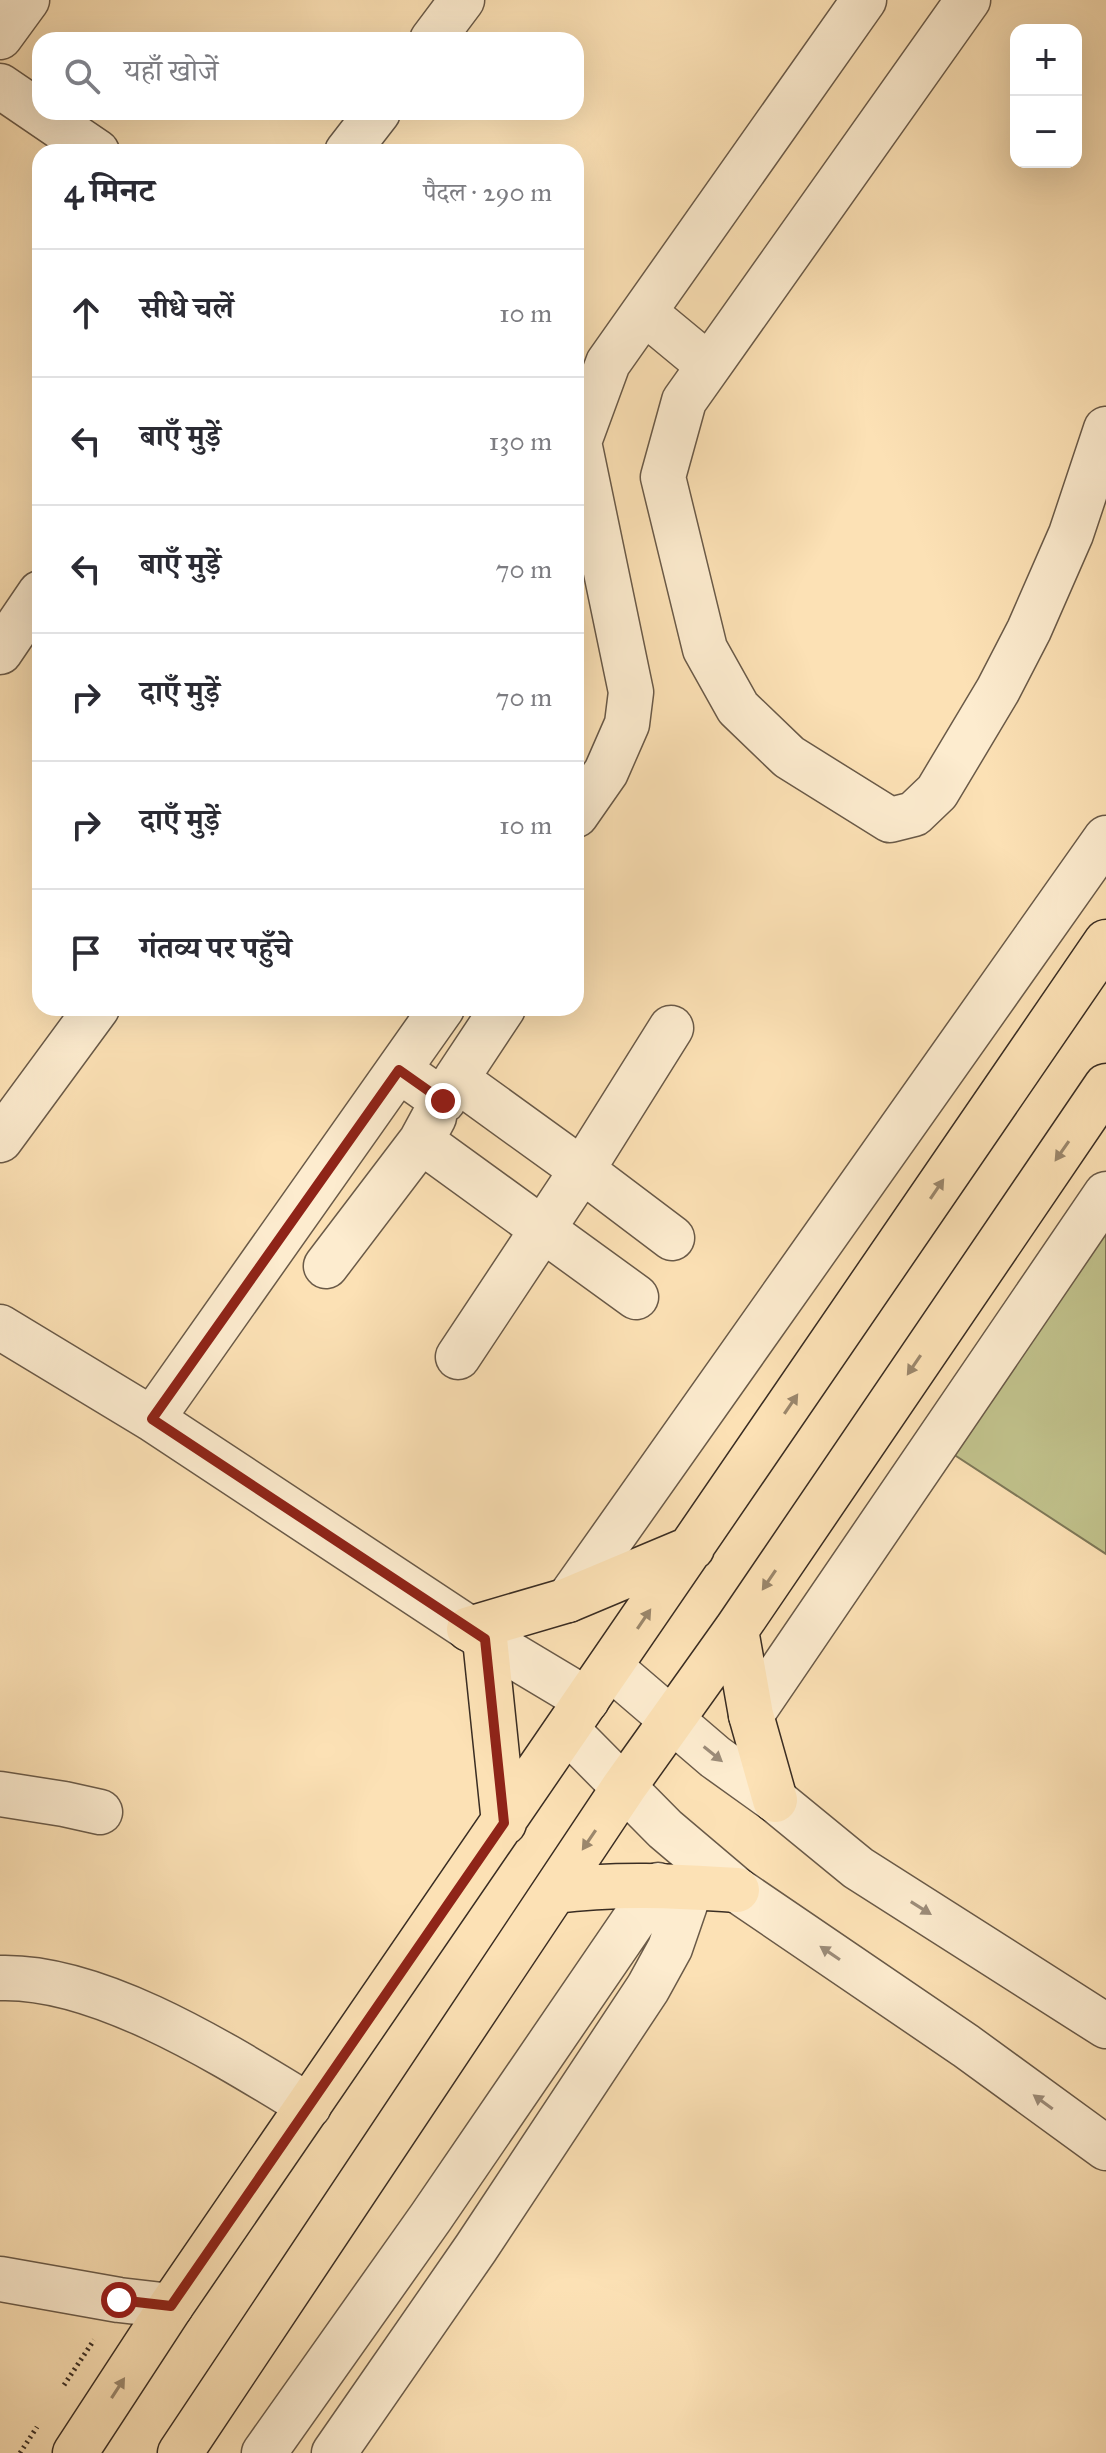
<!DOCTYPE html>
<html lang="hi">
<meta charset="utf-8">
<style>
:root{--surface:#fff;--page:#f2f2f3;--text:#2b2b33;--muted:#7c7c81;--line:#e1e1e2}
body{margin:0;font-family:"IM FELL Great Primer","Noto Serif Devanagari",serif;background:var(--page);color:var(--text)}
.controls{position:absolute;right:24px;top:24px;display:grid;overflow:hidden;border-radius:16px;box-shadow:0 8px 32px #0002}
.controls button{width:72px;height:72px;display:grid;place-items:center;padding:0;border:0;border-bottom:2px solid var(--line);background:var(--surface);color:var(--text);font:40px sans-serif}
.stop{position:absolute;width:24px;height:24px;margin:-18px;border:6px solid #8f2418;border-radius:50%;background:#fff}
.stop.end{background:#8f2418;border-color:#fff;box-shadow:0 2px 8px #0008}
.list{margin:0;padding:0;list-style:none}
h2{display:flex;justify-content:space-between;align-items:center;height:104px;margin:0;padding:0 32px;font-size:34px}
h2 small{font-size:26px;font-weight:400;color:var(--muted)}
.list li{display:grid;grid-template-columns:52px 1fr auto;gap:24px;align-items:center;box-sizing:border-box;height:128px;padding:0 32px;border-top:2px solid var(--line)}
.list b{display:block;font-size:30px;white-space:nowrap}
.list em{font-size:26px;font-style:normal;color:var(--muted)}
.icon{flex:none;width:44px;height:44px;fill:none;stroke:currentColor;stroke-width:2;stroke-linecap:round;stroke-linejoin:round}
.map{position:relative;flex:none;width:1106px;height:2453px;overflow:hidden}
.search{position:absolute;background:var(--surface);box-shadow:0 8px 32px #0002;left:32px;top:32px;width:552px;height:88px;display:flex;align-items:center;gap:20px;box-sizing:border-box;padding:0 28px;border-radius:24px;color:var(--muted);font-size:30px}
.panel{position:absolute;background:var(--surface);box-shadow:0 8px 32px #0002;left:32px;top:144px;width:552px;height:872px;border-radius:24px}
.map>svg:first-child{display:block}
.green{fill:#c1c28c;stroke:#7e7858;stroke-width:2}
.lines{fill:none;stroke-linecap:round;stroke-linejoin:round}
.minor-casing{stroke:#6a5a48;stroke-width:47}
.major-casing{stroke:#3a2d23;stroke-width:47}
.path{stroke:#3a2d23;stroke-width:5;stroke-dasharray:2 4;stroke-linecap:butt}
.minor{stroke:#fdeccf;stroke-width:44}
.major{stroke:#fce1b5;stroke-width:44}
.oneway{fill:#9b876c}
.oneway2{fill:#9c8c79}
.route{stroke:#8f2418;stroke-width:10}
</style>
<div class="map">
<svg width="1106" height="2453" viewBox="0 0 1106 2453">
<rect width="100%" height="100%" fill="#fce1b5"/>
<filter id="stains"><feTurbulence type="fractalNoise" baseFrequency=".0025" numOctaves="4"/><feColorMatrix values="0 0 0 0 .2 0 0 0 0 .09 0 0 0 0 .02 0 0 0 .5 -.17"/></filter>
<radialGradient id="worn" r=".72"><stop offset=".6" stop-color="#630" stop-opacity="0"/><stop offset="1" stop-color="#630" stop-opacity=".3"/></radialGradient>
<path class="green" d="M 1106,1225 L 1106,1554 L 953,1454 Z"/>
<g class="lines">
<g class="minor-casing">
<path id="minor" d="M 968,0 L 684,401 L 663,477 L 705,649 L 738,708 L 789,757 L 890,820 L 914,814 L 937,792 L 998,690 L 1029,630 L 1071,534 L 1106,429
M 0,37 L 27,0
M 432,40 L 462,0
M 0,86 L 97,152
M 347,152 L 378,112
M 644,312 L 708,365
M 0,652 L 40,593
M 576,815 L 606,772 L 627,724 L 631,692 L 579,442 L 608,363 L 864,0
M 399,1070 L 443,1101 L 456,1079 L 582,1170 L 672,1238
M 456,1079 L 503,1008
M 0,1140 L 97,1008
M 421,1141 L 636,1297
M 326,1266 L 421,1141 L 434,1117
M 0,1327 L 152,1419 L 485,1639 L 587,1700
M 458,1357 L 582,1170 L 671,1028
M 152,1419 L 442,1008
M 568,1600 L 1106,838
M 610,1667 L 715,1757 L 775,1800 L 858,1868 L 1106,2026
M 751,1715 L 1106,1194
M 567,1730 L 665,1829 L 737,1890 L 966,2046 L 1106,2148
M 0,1794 L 64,1804 L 100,1812
M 0,1978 C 100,1975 225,2055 309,2106
M 0,2279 L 119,2300 L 171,2306
M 264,2453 L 431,2217 L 658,1885
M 334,2453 L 476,2248 L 648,1988 L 670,1948 L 691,1887"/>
</g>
<g class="major-casing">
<path id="major" d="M 469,1629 L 568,1600 L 692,1548
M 736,1630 L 751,1715 L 775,1800
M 485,1639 L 504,1823
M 555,1891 C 616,1883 676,1886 737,1890
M 75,2453 L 171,2306 L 1106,942
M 180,2453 L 624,1787 L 736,1630 L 1106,1086"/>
</g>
<path class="path" d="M 64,2385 L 94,2340
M 20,2453 L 37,2427"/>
<use href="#minor" class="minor"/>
<use href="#major" class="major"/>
</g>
<defs><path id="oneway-solid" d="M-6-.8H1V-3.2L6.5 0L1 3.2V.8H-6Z" transform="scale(2)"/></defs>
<g class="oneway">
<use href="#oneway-solid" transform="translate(1062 1151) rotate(125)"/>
<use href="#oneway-solid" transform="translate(937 1189) rotate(-56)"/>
<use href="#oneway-solid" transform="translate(914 1365) rotate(124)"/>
<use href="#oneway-solid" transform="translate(791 1404) rotate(-56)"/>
<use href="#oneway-solid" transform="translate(769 1580) rotate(124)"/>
<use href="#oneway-solid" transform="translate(644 1619) rotate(-56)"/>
<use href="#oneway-solid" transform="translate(589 1840) rotate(124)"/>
<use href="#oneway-solid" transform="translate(118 2388) rotate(-57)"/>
</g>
<g class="oneway2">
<use href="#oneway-solid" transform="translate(713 1754) rotate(39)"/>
<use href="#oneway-solid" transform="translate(921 1908) rotate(32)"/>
<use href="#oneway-solid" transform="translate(830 1953) rotate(-146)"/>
<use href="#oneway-solid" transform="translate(1043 2102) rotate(-144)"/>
</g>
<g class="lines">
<path class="route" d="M 119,2300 L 171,2306 L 504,1823 L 485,1639 L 152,1419 L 399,1070 L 443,1101"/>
</g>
<rect width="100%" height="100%" filter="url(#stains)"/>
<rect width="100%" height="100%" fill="url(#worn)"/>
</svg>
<div class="controls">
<button>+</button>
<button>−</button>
</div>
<div class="stop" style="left:119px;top:2300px"></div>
<div class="stop end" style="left:443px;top:1101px"></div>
<div class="search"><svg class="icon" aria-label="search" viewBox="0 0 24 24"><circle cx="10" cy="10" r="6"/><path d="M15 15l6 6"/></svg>यहाँ खोजें</div>
<section class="panel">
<h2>4 मिनट<small>पैदल · 290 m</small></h2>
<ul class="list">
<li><svg class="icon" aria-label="ahead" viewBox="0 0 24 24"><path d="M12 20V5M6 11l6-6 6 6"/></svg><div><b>सीधे चलें</b></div><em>10 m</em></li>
<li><svg class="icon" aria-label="left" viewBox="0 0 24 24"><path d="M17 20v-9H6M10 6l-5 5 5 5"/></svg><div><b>बाएँ मुड़ें</b></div><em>130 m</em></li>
<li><svg class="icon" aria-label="left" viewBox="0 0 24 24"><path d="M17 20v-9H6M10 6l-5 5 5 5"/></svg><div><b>बाएँ मुड़ें</b></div><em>70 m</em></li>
<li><svg class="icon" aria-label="right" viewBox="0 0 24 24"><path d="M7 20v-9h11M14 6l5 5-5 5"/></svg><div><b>दाएँ मुड़ें</b></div><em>70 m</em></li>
<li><svg class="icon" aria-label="right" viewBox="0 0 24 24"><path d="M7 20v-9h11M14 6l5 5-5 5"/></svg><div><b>दाएँ मुड़ें</b></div><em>10 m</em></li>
<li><svg class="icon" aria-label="arrive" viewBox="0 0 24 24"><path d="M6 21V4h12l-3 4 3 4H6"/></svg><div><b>गंतव्य पर पहुँचे</b></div></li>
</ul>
</section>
</div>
